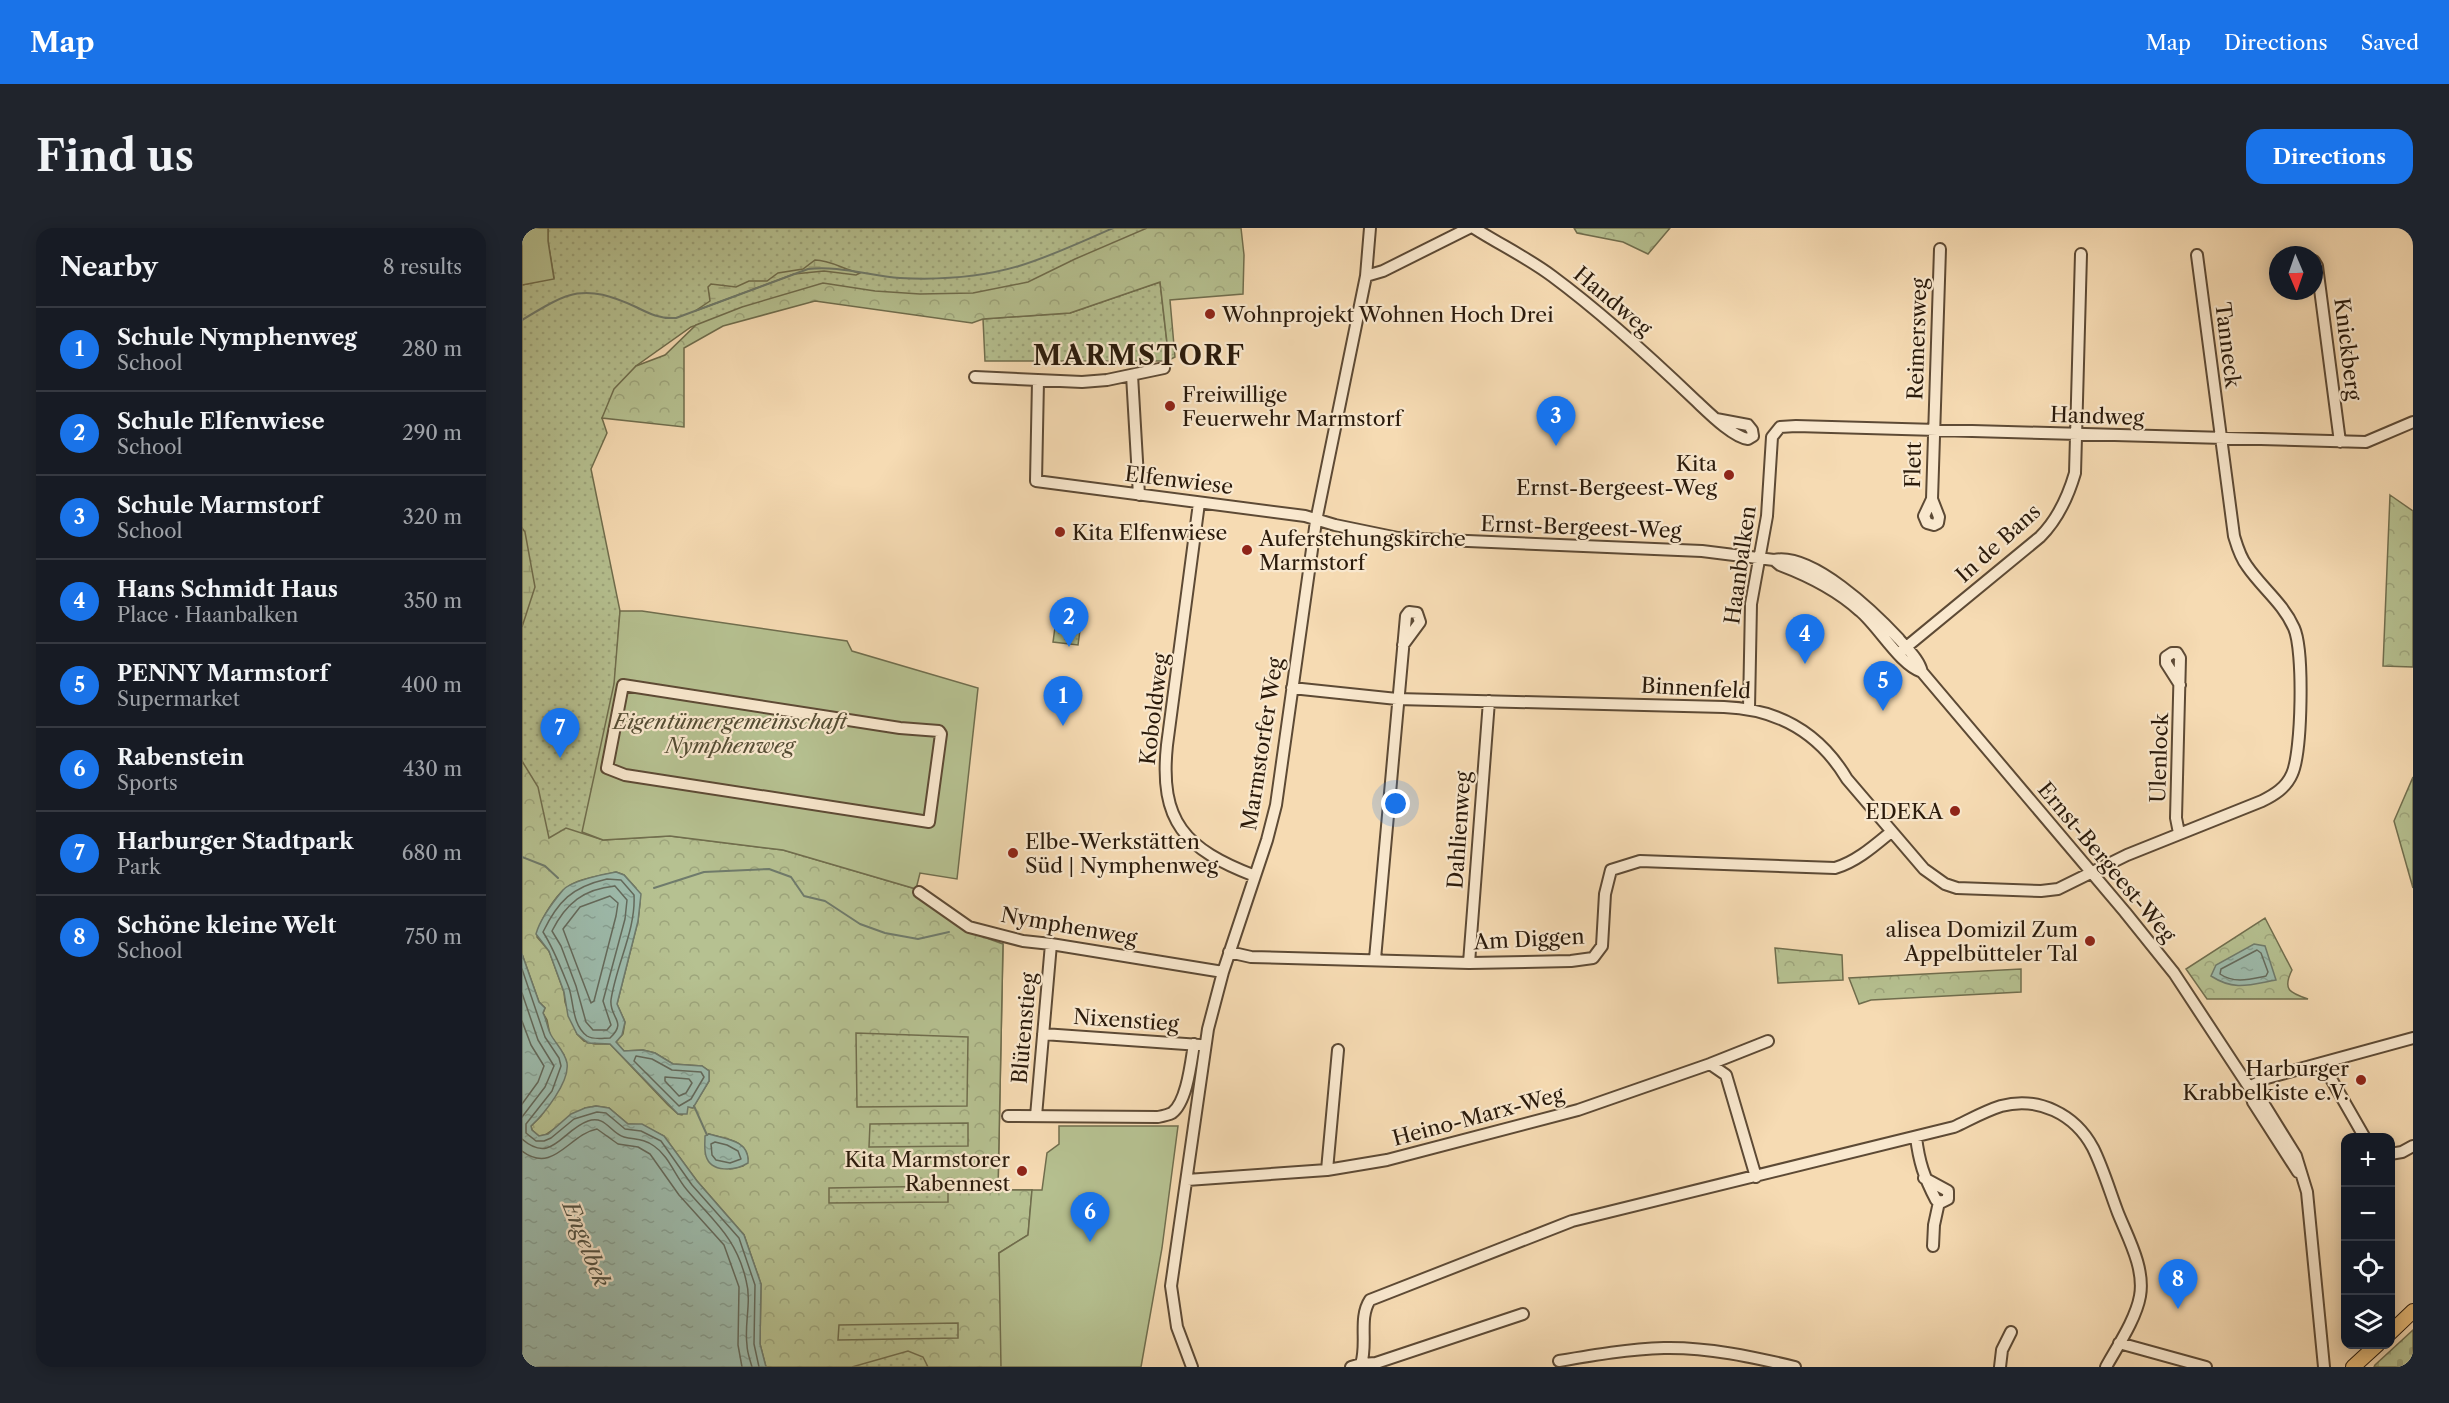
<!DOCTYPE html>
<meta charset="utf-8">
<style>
:root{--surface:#171b24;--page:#20242c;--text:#f1f3f6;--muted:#9ea1a6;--line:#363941;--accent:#1a73e8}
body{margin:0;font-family:"Libre Caslon Text",serif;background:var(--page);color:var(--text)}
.controls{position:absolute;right:18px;bottom:18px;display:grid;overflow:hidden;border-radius:12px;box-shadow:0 3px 15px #0003}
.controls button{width:54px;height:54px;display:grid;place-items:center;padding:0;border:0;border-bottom:2px solid var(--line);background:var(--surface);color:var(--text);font:30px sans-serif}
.compass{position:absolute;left:1747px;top:18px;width:54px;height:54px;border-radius:50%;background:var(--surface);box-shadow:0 3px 15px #0003;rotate:178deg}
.you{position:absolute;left:874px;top:576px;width:21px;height:21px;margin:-15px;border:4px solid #fff;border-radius:50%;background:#1a73e8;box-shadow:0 0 0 9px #1a73e833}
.badge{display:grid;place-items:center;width:39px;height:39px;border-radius:50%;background:var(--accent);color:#fff;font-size:20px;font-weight:700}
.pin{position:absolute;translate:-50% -50px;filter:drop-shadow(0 2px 3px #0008)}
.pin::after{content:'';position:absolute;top:32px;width:21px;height:18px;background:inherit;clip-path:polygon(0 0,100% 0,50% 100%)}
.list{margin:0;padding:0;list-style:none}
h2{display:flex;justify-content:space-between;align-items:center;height:78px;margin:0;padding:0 24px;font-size:26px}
h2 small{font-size:20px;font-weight:400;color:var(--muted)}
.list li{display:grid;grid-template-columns:39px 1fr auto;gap:18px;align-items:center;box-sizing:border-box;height:84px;padding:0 24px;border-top:2px solid var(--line)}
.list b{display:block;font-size:22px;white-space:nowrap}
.list p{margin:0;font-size:20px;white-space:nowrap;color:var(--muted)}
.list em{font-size:20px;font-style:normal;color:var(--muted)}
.icon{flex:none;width:33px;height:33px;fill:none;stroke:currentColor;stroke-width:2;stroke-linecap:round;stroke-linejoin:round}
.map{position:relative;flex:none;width:1891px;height:1139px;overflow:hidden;border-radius:18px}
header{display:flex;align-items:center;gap:36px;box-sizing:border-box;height:84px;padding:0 30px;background:var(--accent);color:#fff}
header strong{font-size:28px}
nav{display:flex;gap:33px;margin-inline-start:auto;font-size:21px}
.intro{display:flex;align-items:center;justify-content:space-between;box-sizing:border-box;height:144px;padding:0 36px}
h1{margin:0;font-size:42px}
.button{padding:15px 27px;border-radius:18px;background:var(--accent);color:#fff;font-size:21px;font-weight:700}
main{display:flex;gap:36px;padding:0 36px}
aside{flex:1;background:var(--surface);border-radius:18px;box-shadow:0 3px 15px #0003}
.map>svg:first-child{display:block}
.grass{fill:url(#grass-dots);stroke:#706e4e;stroke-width:1.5}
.forest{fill:url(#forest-crowns);stroke:#706e4e;stroke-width:1.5;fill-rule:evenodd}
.wetland{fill:url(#wetland-marsh);stroke:#706e4e;stroke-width:1.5}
.cemetery{fill:url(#cemetery-stones);stroke:#706e4e;stroke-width:1.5}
.garden{fill:#b6c191;stroke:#706e4e;stroke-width:1.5}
.water{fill:url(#water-ripples);stroke:#6f7b6c;stroke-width:1.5}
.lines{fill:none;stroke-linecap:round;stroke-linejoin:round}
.shore{stroke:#646a5c;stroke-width:1.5}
.stream{stroke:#6f7b6c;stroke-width:2}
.minor-casing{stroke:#5d4a35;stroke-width:14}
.major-casing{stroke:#2a1a0b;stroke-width:16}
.minor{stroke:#f9e8ce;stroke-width:10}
.major{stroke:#ebbe7a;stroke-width:14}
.poi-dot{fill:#8f2418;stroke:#f9e8ce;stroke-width:2}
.labels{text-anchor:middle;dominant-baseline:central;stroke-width:4.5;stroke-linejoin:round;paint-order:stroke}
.street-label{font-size:21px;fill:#2a1a0b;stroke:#f9e8ce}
.poi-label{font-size:21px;fill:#2a1a0b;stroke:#f9e8ce;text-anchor:start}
.park-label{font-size:21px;font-style:italic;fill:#544c33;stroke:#f9e8ce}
.water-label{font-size:22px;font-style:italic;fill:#525243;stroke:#f9e8ce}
.district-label{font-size:27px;font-weight:bold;letter-spacing:1.5px;fill:#2a1a0b;stroke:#f9e8ce}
</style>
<header>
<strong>Map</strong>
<nav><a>Map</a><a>Directions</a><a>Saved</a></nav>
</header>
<div class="intro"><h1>Find us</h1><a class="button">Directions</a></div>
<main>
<aside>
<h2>Nearby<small>8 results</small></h2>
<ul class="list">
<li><span class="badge">1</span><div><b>Schule Nymphenweg</b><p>School</p></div><em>280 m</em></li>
<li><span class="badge">2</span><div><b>Schule Elfenwiese</b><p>School</p></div><em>290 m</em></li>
<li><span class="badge">3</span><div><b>Schule Marmstorf</b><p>School</p></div><em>320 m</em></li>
<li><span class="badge">4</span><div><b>Hans Schmidt Haus</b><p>Place · Haanbalken</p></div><em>350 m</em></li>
<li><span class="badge">5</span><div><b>PENNY Marmstorf</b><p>Supermarket</p></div><em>400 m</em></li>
<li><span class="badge">6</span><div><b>Rabenstein</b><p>Sports</p></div><em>430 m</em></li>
<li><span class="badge">7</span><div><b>Harburger Stadtpark</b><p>Park</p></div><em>680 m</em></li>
<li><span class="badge">8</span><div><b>Schöne kleine Welt</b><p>School</p></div><em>750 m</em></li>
</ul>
</aside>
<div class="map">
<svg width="1891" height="1139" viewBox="0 0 1891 1139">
<defs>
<pattern id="grass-dots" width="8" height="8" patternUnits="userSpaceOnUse" patternTransform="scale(1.5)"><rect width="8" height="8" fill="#b6c191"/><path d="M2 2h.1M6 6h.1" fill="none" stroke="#9da57c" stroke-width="1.8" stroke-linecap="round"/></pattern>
<pattern id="forest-crowns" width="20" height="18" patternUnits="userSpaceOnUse" patternTransform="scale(1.5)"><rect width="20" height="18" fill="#b6c191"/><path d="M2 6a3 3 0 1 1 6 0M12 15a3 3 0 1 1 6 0" fill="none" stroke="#9da57c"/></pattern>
<pattern id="wetland-marsh" width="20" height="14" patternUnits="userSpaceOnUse" patternTransform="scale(1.5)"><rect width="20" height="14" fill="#b6c191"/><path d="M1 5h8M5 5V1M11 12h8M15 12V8" fill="none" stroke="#9da57c"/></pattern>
<pattern id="cemetery-stones" width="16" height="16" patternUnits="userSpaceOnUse" patternTransform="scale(1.5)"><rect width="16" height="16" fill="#b6c191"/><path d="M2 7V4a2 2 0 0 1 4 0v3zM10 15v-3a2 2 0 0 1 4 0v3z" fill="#9da57c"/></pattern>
<pattern id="water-ripples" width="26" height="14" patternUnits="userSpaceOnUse" patternTransform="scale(1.5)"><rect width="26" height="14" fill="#9dbbac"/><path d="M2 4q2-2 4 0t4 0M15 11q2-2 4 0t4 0" fill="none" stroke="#87a093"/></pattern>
</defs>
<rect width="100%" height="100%" fill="#f6dbb3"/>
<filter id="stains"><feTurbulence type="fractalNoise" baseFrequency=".00333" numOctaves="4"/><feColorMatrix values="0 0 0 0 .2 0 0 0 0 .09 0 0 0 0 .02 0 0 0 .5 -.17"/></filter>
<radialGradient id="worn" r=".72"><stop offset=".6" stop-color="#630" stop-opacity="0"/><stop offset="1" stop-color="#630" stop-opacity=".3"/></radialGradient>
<path class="grass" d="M 26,0 L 640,0 L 509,59 L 416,76 L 282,63 L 169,99 L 114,138 L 80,190 L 85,205 L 69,241 L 98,383 L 81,612 L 481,716 L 476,962 L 510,962 L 481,1139 L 0,1139 L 0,57 L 32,50 L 26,13 Z
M 638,54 L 647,133 L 463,133 L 461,91 L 548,85 Z
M 536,377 L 561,380 L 556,417 L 531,414 Z"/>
<path class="forest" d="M 625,0 L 719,0 L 722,27 L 721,66 L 648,72 L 653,129 L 647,132 L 638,54 L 548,85 L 461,91 L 450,95 L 293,73 L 201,98 L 162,120 L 162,199 L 80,190 L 92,161 L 114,138 L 143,127 L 174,97 L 220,79 L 301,55 L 353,63 L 398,66 L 451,65 L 506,54 L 553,31 Z
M 1052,0 L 1148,0 L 1126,26 L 1101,14 L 1055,5 Z
M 1868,267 L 1891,283 L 1891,439 L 1861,438 Z
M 0,533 L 16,559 L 27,610 L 44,600 L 81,612 L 148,608 L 261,622 L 394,661 L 448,704 L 481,716 L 476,962 L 510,962 L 506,1007 L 477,1025 L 481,1139 L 406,1139 L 401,1129 L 386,1123 L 330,1139 L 244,1139 L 238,1116 L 239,1056 L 222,1007 L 175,953 L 142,908 L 120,897 L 106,896 L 87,880 L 74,878 L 63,880 L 23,907 L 17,908 L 10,902 L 9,898 L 19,888 L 38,860 L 42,827 L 28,807 L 25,792 L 21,785 L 23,780 L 17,774 L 0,726 ZM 94,644 L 102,647 L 114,660 L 118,675 L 116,693 L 95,776 L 103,794 L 101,806 L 94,814 L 102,823 L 121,822 L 133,825 L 151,836 L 180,838 L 187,843 L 187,853 L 173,876 L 171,880 L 166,879 L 160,887 L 156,886 L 146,877 L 88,816 L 73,816 L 62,813 L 55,806 L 43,774 L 42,764 L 27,723 L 15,709 C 16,695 32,669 44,660 C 56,650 79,648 94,644 ZM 334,805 L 446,809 L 445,878 L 335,879 ZM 446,895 L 446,918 L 347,919 L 348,896 ZM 187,906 C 203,911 224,911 226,931 L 221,938 L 208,941 ZM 426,958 L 426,974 L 307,975 L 307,960 ZM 436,1095 L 436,1110 L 316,1112 L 317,1097 Z
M 1891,549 L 1891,660 L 1872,593 Z
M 1743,690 L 1770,742 C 1760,762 1768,765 1786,771 L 1685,771 L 1664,741 Z
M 1253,720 L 1320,727 L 1321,752 L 1256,755 Z
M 1499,741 L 1499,764 L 1349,772 L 1337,776 L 1327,750 Z"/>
<path class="wetland" d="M 293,32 C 309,32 322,42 338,45 L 334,47 L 302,43 L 272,46 L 173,83 L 188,73 L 186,59 L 189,56 L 214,59 L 227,53 L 245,53 L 256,45 L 281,41 Z
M 0,300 L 3,304 L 13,359 L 0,399 Z"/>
<path class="cemetery" d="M 1891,1102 L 1891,1139 L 1852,1139 L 1853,1137 Z"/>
<path class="garden" d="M 0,0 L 26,0 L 26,13 L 32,51 L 0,57 Z
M 98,383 L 120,383 L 325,413 L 330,423 L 456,460 L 435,651 L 398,645 L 394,661 L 261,622 L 148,608 L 81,612 L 60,604 L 92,456 Z
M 537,898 L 656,898 L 640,1020 L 619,1139 L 479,1139 L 477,1025 L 506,1007 L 510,962 L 520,962 L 525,925 L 537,916 Z"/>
<path class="water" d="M 94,644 L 102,647 L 119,666 L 116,693 L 95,776 L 103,794 L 100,807 L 94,814 L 102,823 L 121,822 L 133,825 L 151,836 L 180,838 L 187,843 L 187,853 L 171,880 L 166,879 L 165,886 L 156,886 L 88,816 L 66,815 L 55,806 L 46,788 L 42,764 L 27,723 L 14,706 C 18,691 31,674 41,662 C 49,653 82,646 94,644 Z
M 1732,716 L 1743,718 L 1754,752 C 1727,757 1712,763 1689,748 L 1694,737 Z
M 0,726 L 17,774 L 23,780 L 21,785 C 25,792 25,800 29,807 C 34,816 43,824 45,835 C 48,854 22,886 9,898 L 10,902 L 17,908 L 26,906 L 49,886 L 63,880 L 74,878 L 87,880 L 106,896 L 120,896 L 142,908 L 175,953 L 222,1007 L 239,1056 L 238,1116 L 244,1139 L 0,1139 Z
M 187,906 C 203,911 228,912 226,935 C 213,943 189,945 184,928 C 182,922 183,915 183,908 Z"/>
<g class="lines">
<path class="shore" d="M 85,651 L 99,652 L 112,667 C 114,702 94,737 89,772 C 87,790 106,793 88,810 C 81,810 71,812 65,808 C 50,797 52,775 47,760 C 39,740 32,721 21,704 C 36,673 50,659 85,651 Z
M 93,658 L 105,672 L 103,691 L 81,773 L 89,797 L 85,802 L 71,802 L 64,794 L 54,758 L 39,718 L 30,703 C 44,675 62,661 93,658 Z
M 88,668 L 96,675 L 94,688 L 72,773 L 69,775 L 41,701 L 58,679 Z
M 1735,722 L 1739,725 L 1746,744 L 1744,748 C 1729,751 1712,756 1698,746 L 1699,741 Z
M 0,741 L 23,809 L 37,830 L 39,838 L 30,863 L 4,896 L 4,905 L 14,913 L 22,913 L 29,910 L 52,891 L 75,884 L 84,885 L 103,901 L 119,903 L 139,913 L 170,957 L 217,1010 L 233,1057 L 232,1116 L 237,1139
M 0,765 L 16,812 L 32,838 L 23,859 L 0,889
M 0,793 L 9,817 L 22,838 L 16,854 L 0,876
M 114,828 L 130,831 L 150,842 L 179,844 L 182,849 L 169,871 L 157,878 L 112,833 Z
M 143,849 L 167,851 L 170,855 L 164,865 L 157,868 L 143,853 Z
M 0,911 C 30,937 40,902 66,893 C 84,887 88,905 102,909 C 113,912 121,910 132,918 C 147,928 153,948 165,962 C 191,993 214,1009 224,1052 C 230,1074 222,1095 225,1117 C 225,1124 228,1132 230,1139
M 193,914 L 205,917 L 216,923 L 219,931 L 208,935 L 194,932 L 190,927 L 189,916 Z
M 0,923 C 32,947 47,906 75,901 L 96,916 L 116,919 L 128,926 L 157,967 L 202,1017 L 217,1059 L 216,1117 L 220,1139"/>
<path class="stream" d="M 0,92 C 48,63 61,55 114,79 C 128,86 138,91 154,90 L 286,41 C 316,37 348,48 378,50 C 416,52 460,49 497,38 C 527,29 562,13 591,0
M 0,629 L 23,638 L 36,650
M 132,660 L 182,644 L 247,641 L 269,649 L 282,668 L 303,673 L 338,696 L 363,705 L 396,711 L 427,704
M 172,878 L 185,907"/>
<g class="minor-casing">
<path id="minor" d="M 952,0 C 977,16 1006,30 1030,48 C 1080,85 1127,128 1172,171 C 1184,182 1210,209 1226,211 L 1231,208 L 1230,202 L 1226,197 L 1194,191
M 1792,33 L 1795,38 L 1818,214
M 844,48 L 861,43 L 947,0
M 610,147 L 617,267
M 453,149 L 560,154 L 585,152 L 642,140
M 516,153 L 514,253 L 783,288 L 813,297 L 876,310 L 1180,323 L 1252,332 C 1290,324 1353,385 1377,411 C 1385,421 1397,431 1400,444 L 1603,684 L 1652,745 L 1727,859 L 1738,870 L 1774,928 L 1785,964 L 1802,1139
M 1410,271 L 1417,289 L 1416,295 L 1412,297 L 1405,295 L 1402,288 L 1410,271 L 1418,21
M 677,275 L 645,517 C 637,594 663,621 733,648
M 1252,332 L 1258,337 C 1287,348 1315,362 1338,383 C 1357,399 1378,437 1400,444
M 1377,425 L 1518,309 C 1536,291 1546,269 1553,245 L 1559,26
M 101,457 L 378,500 L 417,503 L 419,506 L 407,594 L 103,547 L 85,540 Z
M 770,460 L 875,471 L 1202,479 C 1256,481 1297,504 1325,551 L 1402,641 L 1423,656 L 1435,660 L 1519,663 L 1536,661 L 1605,627 L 1740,573 C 1752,567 1764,560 1770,546 C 1780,524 1782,422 1772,400 C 1761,375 1740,360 1725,338 C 1718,329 1715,318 1712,308 L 1675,27
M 1227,480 L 1229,376 L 1245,288 L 1250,209 L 1258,199 L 1274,198 L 1844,214 L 1891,194
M 1657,605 L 1654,590 L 1658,430 L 1655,425 L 1650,425 L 1644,429 L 1644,435 L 1658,457
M 397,664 L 447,699 L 501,713 L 529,716 L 701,744
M 707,724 L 729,729 L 947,735 L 1049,733 L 1071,730 L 1080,718 L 1083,666 L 1089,642 L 1118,633 L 1313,640 C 1334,634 1352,618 1369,604
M 853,731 L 884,388 L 887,384 L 895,385 L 898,394 L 881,417
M 947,735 L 967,473
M 521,806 L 678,817
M 1800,835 L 1843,910
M 1188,836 L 1204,847 L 1234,949
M 1727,859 L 1745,850 L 1891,810
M 1728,862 L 1731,874 L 1776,944
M 486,888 L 636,889 C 641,888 646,887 650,885 C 665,874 669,834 672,816
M 514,888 L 529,716
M 1394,909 C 1397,934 1402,949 1414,972 L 1420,974 L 1426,971 L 1426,963 L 1402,950
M 1868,926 L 1880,924 L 1891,918
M 805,942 L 816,822
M 665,952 L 805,942 L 865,932 L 1056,882 L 1188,836 L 1246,813
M 1411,1018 L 1412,997 L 1417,974
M 1597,1115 L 1684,1139
M 1037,1133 C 1072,1127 1107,1121 1142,1120 C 1185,1119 1231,1129 1273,1139
M 839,1136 L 854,1135 L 1001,1086
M 670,1139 L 655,1099 L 649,1058 L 686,801 L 701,744 L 745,612 L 754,577 L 794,293 L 844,48 L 848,0
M 829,1139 L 839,1136 C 846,1116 836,1090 848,1072 L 1050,993 L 1432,899 C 1447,892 1463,883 1479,878 C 1516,868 1553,886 1571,920 C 1581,940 1588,964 1596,985 C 1606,1010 1623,1040 1618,1068 C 1614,1091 1595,1119 1584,1139
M 1478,1139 L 1480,1122 L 1489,1104"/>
</g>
<g class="major-casing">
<path id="major" d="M 1868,1105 L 1891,1083
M 1831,1139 L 1856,1116"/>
</g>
<use href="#minor" class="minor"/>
<use href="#major" class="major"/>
</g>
<g class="poi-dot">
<circle cx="688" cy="86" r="6"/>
<circle cx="648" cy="178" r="6"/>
<circle cx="1207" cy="247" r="6"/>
<circle cx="538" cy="304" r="6"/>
<circle cx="725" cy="322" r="6"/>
<circle cx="1433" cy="583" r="6"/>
<circle cx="491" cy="625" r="6"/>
<circle cx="1568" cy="713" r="6"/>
<circle cx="1839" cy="852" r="6"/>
<circle cx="500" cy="943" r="6"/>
</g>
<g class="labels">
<g class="street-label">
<text transform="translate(1091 73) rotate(40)">Handweg</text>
<text transform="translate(1395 111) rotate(-88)">Reimersweg</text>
<text transform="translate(1706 117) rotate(83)">Tanneck</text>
<text transform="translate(1826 121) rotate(83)">Knickberg</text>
<text transform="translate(1575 188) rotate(2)">Handweg</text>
<text transform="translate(1391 237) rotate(-89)">Flett</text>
<text transform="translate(657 252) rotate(7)">Elfenwiese</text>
<text transform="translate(1059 299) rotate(2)">Ernst-Bergeest-Weg</text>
<text transform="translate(1476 315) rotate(-42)">In de Bans</text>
<text transform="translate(1218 337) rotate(-82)">Haanbalken</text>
<text transform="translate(1174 460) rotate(3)">Binnenfeld</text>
<text transform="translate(632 481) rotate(-83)">Koboldweg</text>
<text transform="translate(740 516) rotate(-81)">Marmstorfer Weg</text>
<text transform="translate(1637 530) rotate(-88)">Ulenlock</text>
<text transform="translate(937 602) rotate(-86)">Dahlienweg</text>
<text transform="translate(1585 634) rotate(50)">Ernst-Bergeest-Weg</text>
<text transform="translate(547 698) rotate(10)">Nymphenweg</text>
<text transform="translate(1007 711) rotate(-3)">Am Diggen</text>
<text transform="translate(604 792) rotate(4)">Nixenstieg</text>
<text transform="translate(502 800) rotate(-85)">Blütenstieg</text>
<text transform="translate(956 888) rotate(-15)">Heino-Marx-Weg</text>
</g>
<g class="poi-label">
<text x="700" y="86">Wohnprojekt Wohnen Hoch Drei</text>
<text x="660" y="166">Freiwillige<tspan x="660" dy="24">Feuerwehr Marmstorf</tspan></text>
<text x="1195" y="235" text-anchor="end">Kita<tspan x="1195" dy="24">Ernst-Bergeest-Weg</tspan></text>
<text x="550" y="304">Kita Elfenwiese</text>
<text x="737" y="310">Auferstehungskirche<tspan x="737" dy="24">Marmstorf</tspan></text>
<text x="1421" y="583" text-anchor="end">EDEKA</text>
<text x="503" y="613">Elbe-Werkstätten<tspan x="503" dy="24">Süd | Nymphenweg</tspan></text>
<text x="1556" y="701" text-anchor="end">alisea Domizil Zum<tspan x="1556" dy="24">Appelbütteler Tal</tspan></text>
<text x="1827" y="840" text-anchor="end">Harburger<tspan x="1827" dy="24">Krabbelkiste e.V.</tspan></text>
<text x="488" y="931" text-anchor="end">Kita Marmstorer<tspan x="488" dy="24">Rabennest</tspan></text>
</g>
<g class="park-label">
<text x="208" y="493">Eigentümergemeinschaft<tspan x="208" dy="24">Nymphenweg</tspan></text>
</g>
<g class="water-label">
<text transform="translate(64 1016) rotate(68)">Engelbek</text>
</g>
<g class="district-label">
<text x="617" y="127">MARMSTORF</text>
</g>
</g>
<rect width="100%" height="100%" filter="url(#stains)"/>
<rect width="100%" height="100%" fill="url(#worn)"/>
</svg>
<div class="controls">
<button>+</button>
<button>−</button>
<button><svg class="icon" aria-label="locate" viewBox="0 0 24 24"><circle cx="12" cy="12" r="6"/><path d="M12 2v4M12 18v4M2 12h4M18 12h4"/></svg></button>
<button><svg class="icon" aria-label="layers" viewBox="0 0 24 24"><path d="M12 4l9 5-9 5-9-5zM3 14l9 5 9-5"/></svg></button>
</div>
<svg class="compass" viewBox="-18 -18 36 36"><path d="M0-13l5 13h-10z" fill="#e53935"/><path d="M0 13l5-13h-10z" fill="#9ea1a6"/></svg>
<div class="you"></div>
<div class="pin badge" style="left:541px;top:498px">1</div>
<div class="pin badge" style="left:547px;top:419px">2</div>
<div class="pin badge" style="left:1034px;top:218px">3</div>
<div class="pin badge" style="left:1283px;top:436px">4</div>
<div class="pin badge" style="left:1361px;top:483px">5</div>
<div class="pin badge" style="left:568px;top:1014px">6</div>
<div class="pin badge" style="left:38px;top:530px">7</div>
<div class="pin badge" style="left:1656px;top:1081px">8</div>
</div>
</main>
